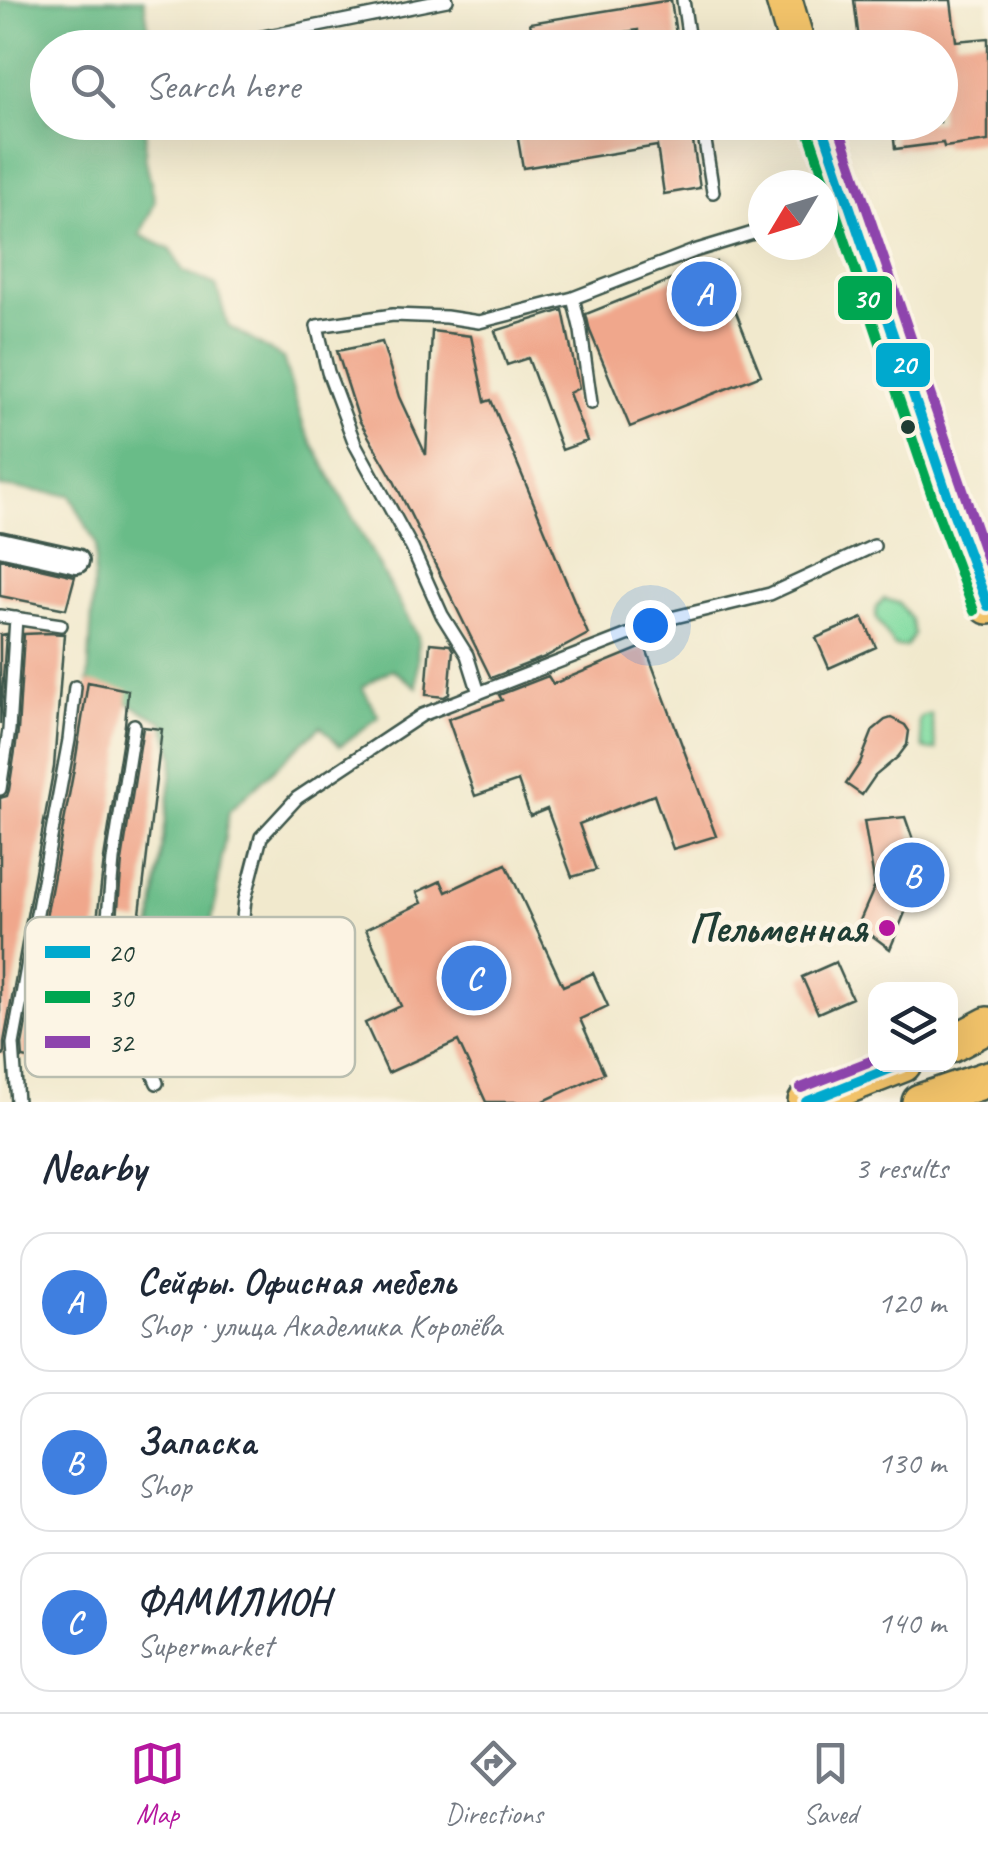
<!DOCTYPE html>
<meta charset="utf-8">
<style>
:root{--surface:#fff;--page:#f2f2f3;--text:#1f2937;--muted:#747a83;--line:#e0e1e3;--accent:#b5179e}
body{margin:0;font-family:Caveat,sans-serif;background:var(--page);color:var(--text)}
.controls{position:absolute;right:30px;bottom:30px;display:grid;overflow:hidden;border-radius:20px;box-shadow:0 10px 40px #0002}
.controls button{width:90px;height:90px;display:grid;place-items:center;padding:0;border:0;border-bottom:2px solid var(--line);background:var(--surface);color:var(--text);font:50px sans-serif}
.compass{position:absolute;left:748px;top:170px;width:90px;height:90px;border-radius:50%;background:var(--surface);box-shadow:0 10px 40px #0002;rotate:232deg}
.you{position:absolute;left:650px;top:625px;width:35px;height:35px;margin:-25px;border:8px solid #fff;border-radius:50%;background:#1a73e8;box-shadow:0 0 0 15px #1a73e833}
.badge{display:grid;place-items:center;width:65px;height:65px;border-radius:50%;background:var(--accent);color:#fff;font-size:32px;font-weight:700}
.pin{position:absolute;translate:-50% -50%;border:5px solid #fff;box-shadow:0 2px 10px #0006}
.list{margin:0;padding:0;list-style:none}
h2{display:flex;justify-content:space-between;align-items:center;height:130px;margin:0;padding:0 40px;font-size:42px}
h2 small{font-size:32px;font-weight:400;color:var(--muted)}
.list li{display:grid;grid-template-columns:65px 1fr auto;gap:30px;align-items:center;box-sizing:border-box;height:140px;margin:0 20px 20px;padding:0 20px;border:2px solid var(--line);border-radius:30px}
.list b{display:block;font-size:38px;white-space:nowrap}
.list p{margin:0;font-size:32px;white-space:nowrap;color:var(--muted)}
.list em{font-size:32px;font-style:normal;color:var(--muted)}
.icon{flex:none;width:55px;height:55px;fill:none;stroke:currentColor;stroke-width:2;stroke-linecap:round;stroke-linejoin:round}
.map{position:relative;flex:none;width:988px;height:1102px;overflow:hidden}
.search{position:absolute;background:var(--surface);box-shadow:0 10px 40px #0002;left:30px;right:30px;top:30px;height:110px;display:flex;align-items:center;gap:25px;box-sizing:border-box;padding:0 35px;border-radius:55px;color:var(--muted);font-size:38px}
.sheet{height:610px;background:var(--surface)}
nav{display:flex;justify-content:space-around;align-items:center;box-sizing:border-box;height:140px;border-top:2px solid var(--line);background:var(--surface);font-size:28px;color:var(--muted)}
nav a{display:grid;justify-items:center;gap:5px}
nav .on{color:var(--accent)}
.map>svg:first-child{display:block}
.green{fill:#82dca2;stroke:#508c6b;stroke-width:2.5}
.forest{fill:#69bc88;stroke:#447c5e;stroke-width:2.5}
.building{fill:#f0a78c}
.lines{fill:none;stroke-linecap:round;stroke-linejoin:round}
.lane-casing{stroke:#3e574b;stroke-width:16}
.street-casing{stroke:#3e574b;stroke-width:28}
.primary-casing{stroke:#3e574b;stroke-width:40}
.lane{stroke:#fff;stroke-width:11}
.street{stroke:#fff;stroke-width:22}
.primary{stroke:#f2c36a;stroke-width:35}
.bus-1-casing{stroke:#fcf5e5;stroke-width:18}
.bus-2-casing{stroke:#fcf5e5;stroke-width:18}
.bus-3-casing{stroke:#fcf5e5;stroke-width:18}
.bus-1{stroke:#00a9ce;stroke-width:10}
.bus-2{stroke:#00a651;stroke-width:10}
.bus-3{stroke:#8e44ad;stroke-width:10}
.bus-dot{fill:#1f3d34;stroke:#fcf5e5;stroke-width:4}
.poi-dot{fill:#b5179e;stroke:#fcf5e5;stroke-width:4}
.labels{text-anchor:middle;dominant-baseline:central;stroke-width:9;stroke-linejoin:round;paint-order:stroke}
.poi-label{font-size:42px;font-weight:bold;fill:#1f3d34;stroke:#fcf5e5;text-anchor:end}
.key{fill:#fcf5e5;stroke:#babeb0;stroke-width:2.5}
.key-label{font-size:28px;fill:#1f3d34}
.line-badge{stroke:#fcf5e5;stroke-width:4}
.badge-label{font-size:28px;text-anchor:middle;font-weight:bold;fill:#fff}
</style>
<div class="map">
<svg width="988" height="1102" viewBox="0 0 988 1102">
<rect width="100%" height="100%" fill="#fcf5e5"/>
<filter id="ink" filterUnits="userSpaceOnUse"><feTurbulence type="fractalNoise" baseFrequency=".01" numOctaves="2"/><feDisplacementMap in="SourceGraphic" scale="20" xChannelSelector="R" yChannelSelector="G"/><feConvolveMatrix kernelMatrix="1 2 1 2 8 2 1 2 1" color-interpolation-filters="sRGB"/></filter>
<filter id="wash" filterUnits="userSpaceOnUse"><feTurbulence type="fractalNoise" baseFrequency=".0048" numOctaves="4" result="noise"/><feDisplacementMap in="SourceGraphic" scale="40" xChannelSelector="R" yChannelSelector="G"/><feGaussianBlur stdDeviation="2.25" result="paint"/><feColorMatrix in="noise" values="0 0 0 0 0 0 0 0 0 0 0 0 0 0 0 0 0 1.4 0 .05"/><feComposite in="paint" operator="in"/></filter>
<g filter="url(#wash)">
<rect width="100%" height="100%" fill="#f1e9cd"/>
<path class="green" d="M 884,599 L 899,603 L 911,620 L 914,634 L 906,647 L 894,646 L 876,618 L 876,607 Z
M 931,714 L 936,750 L 926,750 L 923,747 L 919,722 L 921,717 Z"/>
<path class="forest" d="M 0,0 L 144,0 L 148,26 L 147,47 L 48,48 L 48,122 L 146,123 L 145,157 L 155,202 L 140,235 L 171,250 L 183,271 L 216,285 L 228,326 L 283,358 L 304,428 L 418,637 L 417,687 L 392,669 L 362,687 L 379,717 L 340,746 L 321,726 L 229,811 L 205,965 L 163,1041 L 144,1039 L 120,962 L 152,926 L 174,757 L 163,722 L 88,682 L 96,544 L 70,495 L 0,487 Z"/>
<g id="blocks">
<path class="building" d="M 671,0 L 678,48 L 640,48 L 638,30 L 535,47 L 530,23 Z
M 854,0 L 951,0 L 956,41 L 988,38 L 988,141 L 944,147 L 943,143 L 895,149 L 892,122 L 940,122 L 940,48 L 860,48 Z
M 515,122 L 690,122 L 700,188 L 664,194 L 657,146 L 523,168 Z
M 716,262 L 761,375 L 630,427 L 590,331 L 586,314 Z
M 563,310 L 579,388 L 569,393 L 587,441 L 562,450 L 528,358 L 507,365 L 495,331 Z
M 432,331 L 471,336 L 485,402 L 491,400 L 588,634 L 545,657 L 491,678 L 393,479 L 359,420 L 337,351 L 382,342 L 399,397 L 426,455 Z
M 0,559 L 75,576 L 66,609 L 0,596 Z
M 863,618 L 876,647 L 829,668 L 816,638 Z
M 48,633 L 64,634 L 54,767 L 4,1042 L 4,1055 L 0,1054 L 0,798 L 7,796 L 9,790 L 18,731 L 24,634 Z
M 6,634 L 0,724 L 0,635 Z
M 430,643 L 450,645 L 453,650 L 449,694 L 444,697 L 426,695 Z
M 645,646 L 716,836 L 673,849 L 654,795 L 579,824 L 596,870 L 572,877 L 547,809 L 530,816 L 518,781 L 475,796 L 448,719 L 502,700 L 499,695 L 548,676 L 553,684 Z
M 88,682 L 128,690 L 125,725 L 104,859 L 89,991 L 68,988 L 49,1063 L 23,1058 L 22,1045 L 74,769 Z
M 891,718 L 905,725 L 909,731 L 907,745 L 898,757 L 875,776 L 862,795 L 846,784 L 860,763 L 873,730 L 885,720 Z
M 143,727 L 162,729 L 139,922 L 117,919 L 122,861 Z
M 905,817 L 926,877 L 906,910 L 890,949 L 858,925 L 875,886 L 864,821 Z
M 506,864 L 563,986 L 593,973 L 608,1006 L 580,1019 L 604,1073 L 542,1102 L 486,1102 L 458,1041 L 388,1073 L 365,1023 L 401,1006 L 366,929 L 422,903 L 417,892 L 441,881 L 446,892 Z
M 836,962 L 852,998 L 818,1013 L 802,977 Z"/>
</g>
</g>
<g filter="url(#ink)">
<use href="#blocks" fill-opacity="0" stroke="#3e574b" stroke-width="2.5"/>
<g class="lines">
<g class="lane-casing">
<path id="lane" d="M 683,0 L 690,48
M 248,40 L 447,0
M 702,122 L 713,192
M 573,298 L 581,331 L 591,403
M 0,616 L 61,625
M 479,693 L 467,655 L 442,615 L 412,548 L 355,444 L 328,372 L 317,326 L 393,315 L 446,317 L 479,322 L 573,298 L 694,251 L 763,230
M 134,725 L 113,860 L 107,929 L 140,1043 L 157,1083
M 0,789 L 9,730 L 16,618
M 239,955 L 245,899 L 261,837 L 297,798 L 422,715 L 671,618 L 770,594 L 874,546
M 17,1102 L 13,1044 L 69,740 L 75,687"/>
</g>
<g class="street-casing">
<path id="street" d="M 0,544 L 77,561"/>
</g>
<g class="primary-casing">
<path id="primary" d="M 784,0 L 798,48
M 821,122 L 953,512 L 988,606
M 950,1045 L 988,1025
M 806,1102 L 903,1064
M 920,1102 L 988,1079"/>
</g>
<use href="#lane" class="lane"/>
<use href="#street" class="street"/>
<use href="#primary" class="primary"/>
<g class="bus-1-casing">
<path id="bus-1" d="M 821,122 L 953,512 L 988,606
M 806,1102 L 902,1064"/>
</g>
<g class="bus-2-casing">
<path id="bus-2" d="M 807,127 L 939,517 L 974,611"/>
</g>
<g class="bus-3-casing">
<path id="bus-3" d="M 837,122 L 988,563
M 801,1088 L 876,1059"/>
</g>
<use href="#bus-1" class="bus-1"/>
<use href="#bus-2" class="bus-2"/>
<use href="#bus-3" class="bus-3"/>
</g>
</g>
<circle class="bus-dot" cx="908" cy="427" r="9"/>
<circle class="poi-dot" cx="887" cy="928" r="10"/>
<g class="labels">
<g class="poi-label">
<text x="867" y="928">Пельменная</text>
</g>
</g>
<rect x="25" y="917" width="330" height="160" rx="15" class="key"/>
<rect x="45" y="946" width="45" height="12" fill="#00a9ce"/>
<rect x="45" y="991" width="45" height="12" fill="#00a651"/>
<rect x="45" y="1036" width="45" height="12" fill="#8e44ad"/>
<g class="key-label">
<text x="108" y="962">20</text>
<text x="108" y="1007">30</text>
<text x="108" y="1052">32</text>
</g>
<g class="line-badge">
<rect x="836" y="274" width="58" height="48" rx="10" fill="#00a651"/>
<rect x="874" y="341" width="58" height="48" rx="10" fill="#00a9ce"/>
</g>
<g class="badge-label">
<text x="865" y="308">30</text>
<text x="903" y="374">20</text>
</g>
</svg>
<div class="controls">
<button><svg class="icon" aria-label="layers" viewBox="0 0 24 24"><path d="M12 4l9 5-9 5-9-5zM3 14l9 5 9-5"/></svg></button>
</div>
<svg class="compass" viewBox="-18 -18 36 36"><path d="M0-13l5 13h-10z" fill="#e53935"/><path d="M0 13l5-13h-10z" fill="#747a83"/></svg>
<div class="you"></div>
<div class="pin badge" style="left:704px;top:294px;background:#3f7fe0">A</div>
<div class="pin badge" style="left:912px;top:875px;background:#3f7fe0">B</div>
<div class="pin badge" style="left:474px;top:978px;background:#3f7fe0">C</div>
<div class="search"><svg class="icon" aria-label="search" viewBox="0 0 24 24"><circle cx="10" cy="10" r="6"/><path d="M15 15l6 6"/></svg>Search here</div>
</div>
<section class="sheet">
<h2>Nearby<small>3 results</small></h2>
<ul class="list">
<li><span class="badge" style="background:#3f7fe0">A</span><div><b>Сейфы. Офисная мебель</b><p>Shop · улица Академика Королёва</p></div><em>120 m</em></li>
<li><span class="badge" style="background:#3f7fe0">B</span><div><b>Запаска</b><p>Shop</p></div><em>130 m</em></li>
<li><span class="badge" style="background:#3f7fe0">C</span><div><b>ФАМИЛИОН</b><p>Supermarket</p></div><em>140 m</em></li>
</ul>
</section>
<nav>
<a class="on"><svg class="icon" aria-label="map" viewBox="0 0 24 24"><path d="M3 6l6-2 6 2 6-2v14l-6 2-6-2-6 2zM9 4v14M15 6v14"/></svg>Map</a>
<a><svg class="icon" aria-label="directions" viewBox="0 0 24 24"><path d="M12 3l9 9-9 9-9-9zM9 14v-3h6M13 9l2 2-2 2"/></svg>Directions</a>
<a><svg class="icon" aria-label="saved" viewBox="0 0 24 24"><path d="M7 4h10v16l-5-4-5 4z"/></svg>Saved</a>
</nav>
